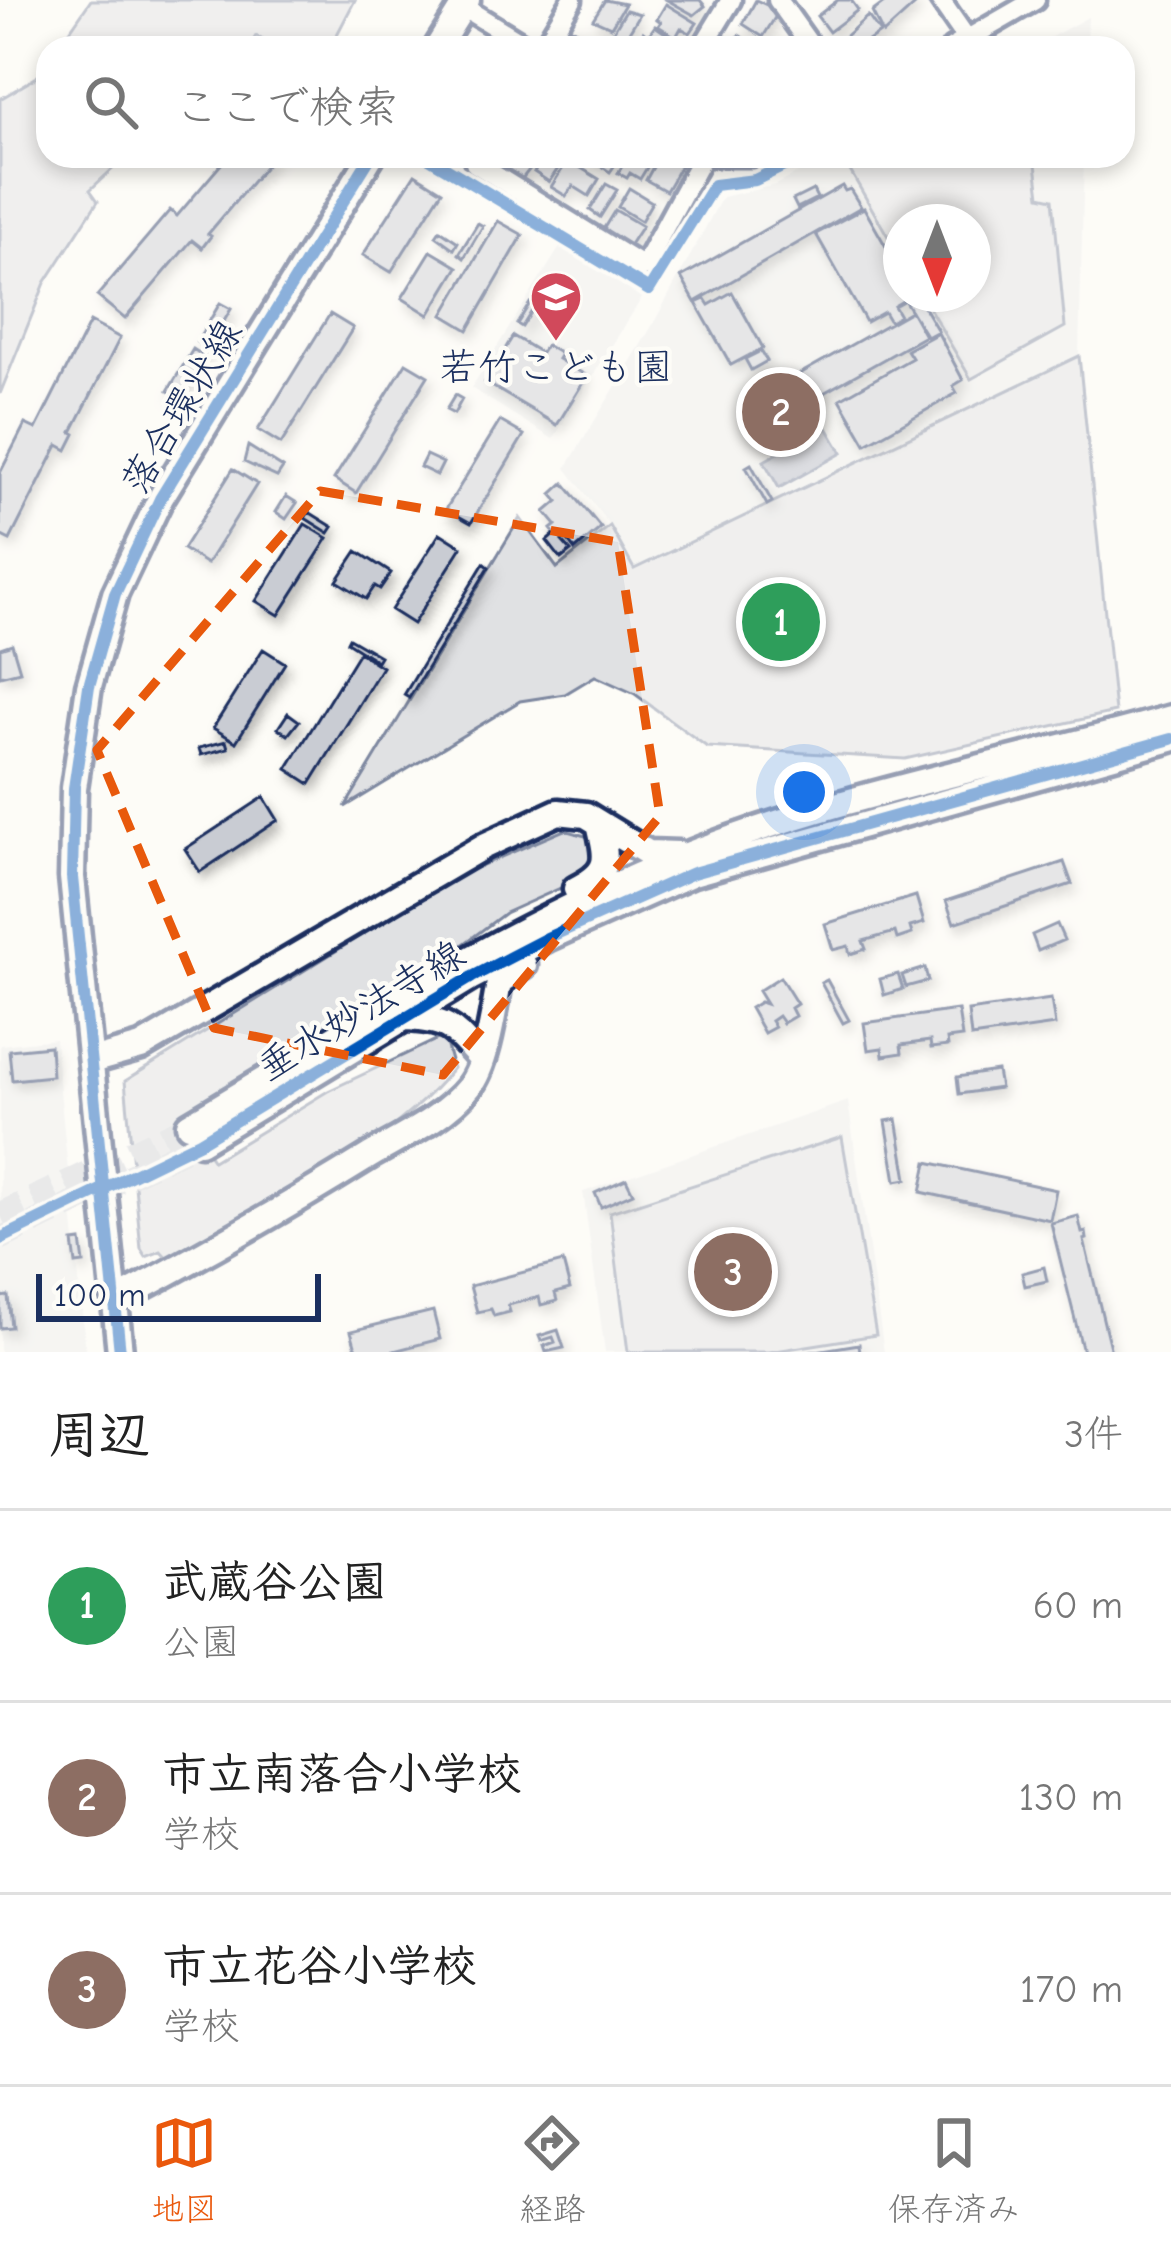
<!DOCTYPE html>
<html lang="ja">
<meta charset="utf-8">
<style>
:root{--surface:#fff;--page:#f6f6f6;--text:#222;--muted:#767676;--line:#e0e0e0;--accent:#ea580c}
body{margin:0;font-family:"Comic Neue","Klee One",sans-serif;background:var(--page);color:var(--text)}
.compass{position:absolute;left:883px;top:204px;width:108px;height:108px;border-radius:50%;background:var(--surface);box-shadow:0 6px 18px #0003;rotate:180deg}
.scale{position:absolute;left:36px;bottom:30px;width:285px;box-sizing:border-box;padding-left:12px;border:6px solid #1b2f5e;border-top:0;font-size:33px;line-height:42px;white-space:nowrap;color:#1b2f5e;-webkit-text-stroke:9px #fdfcf7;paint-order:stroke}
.you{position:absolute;left:804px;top:792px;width:42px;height:42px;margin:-30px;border:9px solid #fff;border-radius:50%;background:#1a73e8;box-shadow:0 0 0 18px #1a73e833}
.badge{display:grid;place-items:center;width:78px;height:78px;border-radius:50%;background:var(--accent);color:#fff;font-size:39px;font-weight:700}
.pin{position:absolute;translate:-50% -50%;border:6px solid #fff;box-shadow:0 3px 12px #0006}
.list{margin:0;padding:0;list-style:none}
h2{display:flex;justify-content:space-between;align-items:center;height:156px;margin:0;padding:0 48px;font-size:51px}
h2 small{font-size:39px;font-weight:400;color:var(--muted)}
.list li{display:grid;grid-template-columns:78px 1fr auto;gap:36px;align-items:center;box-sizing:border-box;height:192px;padding:0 48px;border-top:3px solid var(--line)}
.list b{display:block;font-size:45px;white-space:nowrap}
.list p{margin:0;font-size:39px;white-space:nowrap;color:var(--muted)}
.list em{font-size:39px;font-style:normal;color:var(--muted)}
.icon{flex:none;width:66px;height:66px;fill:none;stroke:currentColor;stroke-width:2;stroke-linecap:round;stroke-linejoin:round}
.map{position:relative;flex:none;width:1171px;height:1352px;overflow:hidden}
.search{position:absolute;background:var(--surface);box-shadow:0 6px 18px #0003;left:36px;right:36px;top:36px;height:132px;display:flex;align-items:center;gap:30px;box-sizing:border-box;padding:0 42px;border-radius:36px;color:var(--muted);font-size:45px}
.sheet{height:732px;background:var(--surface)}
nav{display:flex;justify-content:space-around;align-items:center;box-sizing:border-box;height:168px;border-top:3px solid var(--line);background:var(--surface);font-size:33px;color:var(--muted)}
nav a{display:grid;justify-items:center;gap:6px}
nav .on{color:var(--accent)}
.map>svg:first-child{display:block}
.built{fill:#edeeec;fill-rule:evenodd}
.green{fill:#e0e1e3;stroke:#7e88a0;stroke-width:3}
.water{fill:#b3b8c5;stroke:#76819c;stroke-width:3}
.building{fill:#c9ccd3;stroke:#1b2f5e;stroke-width:3;filter:url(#shadow)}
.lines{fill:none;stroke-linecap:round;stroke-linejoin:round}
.secondary-tunnel{stroke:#d0d3d8;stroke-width:24;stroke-dasharray:24 12;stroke-linecap:butt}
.street-casing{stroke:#1b2f5e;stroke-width:27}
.secondary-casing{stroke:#1b2f5e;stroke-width:33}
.street{stroke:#fdfcf7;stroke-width:18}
.secondary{stroke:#fdfcf7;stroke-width:24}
.cycleway-casing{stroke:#fdfcf7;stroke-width:20}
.cycleway{stroke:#0057b8;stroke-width:12}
.marked{fill:none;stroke:#e8590c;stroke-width:9;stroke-dasharray:24 15;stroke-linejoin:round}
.labels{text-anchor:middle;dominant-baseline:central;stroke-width:9;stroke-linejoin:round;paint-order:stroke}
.poi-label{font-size:39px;fill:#1b2f5e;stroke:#fdfcf7}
.street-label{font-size:39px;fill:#1b2f5e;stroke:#fdfcf7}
</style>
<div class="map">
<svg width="1171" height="1352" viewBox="0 0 1171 1352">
<defs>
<filter id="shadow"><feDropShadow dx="4" dy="7" stdDeviation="6" flood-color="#0004"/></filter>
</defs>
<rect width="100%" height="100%" fill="#fdfcf7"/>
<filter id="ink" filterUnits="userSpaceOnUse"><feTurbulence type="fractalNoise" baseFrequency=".00833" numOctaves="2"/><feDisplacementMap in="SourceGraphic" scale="24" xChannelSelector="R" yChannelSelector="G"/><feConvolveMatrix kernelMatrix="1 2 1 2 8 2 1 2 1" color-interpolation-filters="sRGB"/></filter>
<g filter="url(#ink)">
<path class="built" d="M 1088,17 L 1087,48 L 1031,48 Z
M 830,156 L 1084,156 L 1079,356 L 633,569 L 610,526 L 566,468 L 652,326 L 722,197 L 775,185 ZM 901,222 L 973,222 L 973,294 L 901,294 Z
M 560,247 L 642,298 L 553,439 L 471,388 Z
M 55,1039 L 86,1352 L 0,1352 L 0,1045 Z
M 848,1101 L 884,1352 L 605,1352 L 583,1192 Z"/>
<path class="green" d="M 91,0 L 355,0 L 330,48 L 277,48 L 256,36 L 248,48 L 58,48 Z
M 48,62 L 48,156 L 109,156 L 119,163 L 90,190 L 98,201 L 45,283 L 0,394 L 0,99 L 37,77 Z
M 856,156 L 1035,156 L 1040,196 L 1053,199 L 1065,327 L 971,379 L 921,294 L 973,294 L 973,222 L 901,222 L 901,259 L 845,162 Z
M 1079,356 L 1115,712 L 905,759 L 707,747 L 635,694 L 595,676 L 565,694 L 520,701 L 345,807 L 520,518 L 557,568 L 610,526 L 634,569 Z
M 564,830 L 589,837 L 594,864 L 587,876 L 505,913 L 200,1142 L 213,1161 L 328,1091 L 438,1039 L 445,1040 L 453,1068 C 392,1147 257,1210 170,1261 L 161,1251 L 146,1257 L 141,1249 L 125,1081 L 459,875 Z
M 842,1137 L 876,1335 L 769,1352 L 628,1352 L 610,1212 Z"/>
<path class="water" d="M 826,426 L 842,453 L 779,488 L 764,461 Z"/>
<path class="building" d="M 605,0 L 625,4 L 611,27 L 593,19 Z
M 667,0 L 700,0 L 705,6 L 694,15 Z
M 756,0 L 779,11 L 763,37 L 743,24 Z
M 838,0 L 851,0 L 858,10 L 829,32 L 817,16 Z
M 888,0 L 913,0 L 916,4 L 883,34 L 872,12 Z
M 666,4 L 697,23 L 690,33 L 681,28 L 676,37 L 658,26 L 661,22 L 657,19 Z
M 626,10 L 640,14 L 623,42 L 611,35 Z
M 868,16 L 880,33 L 858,48 L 846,48 L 841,40 Z
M 655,26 L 677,41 L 672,48 L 649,48 L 637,40 L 643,32 L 648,36 Z
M 571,28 L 591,39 L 589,48 L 570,48 L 572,44 L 564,40 Z
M 720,33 L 735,42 L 739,35 L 760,48 L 715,48 L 712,46 Z
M 599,35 L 620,48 L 592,47 Z
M 228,156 L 274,156 L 208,234 L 211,236 L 202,248 L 192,240 L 125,319 L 97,296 L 170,210 L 177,216 Z
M 497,156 L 532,156 L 537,160 L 517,185 L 493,171 Z
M 544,156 L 565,158 L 549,182 L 534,172 Z
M 585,156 L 621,156 L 610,172 Z
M 628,156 L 654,156 L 640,179 L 630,173 L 627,178 L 618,173 Z
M 659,156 L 681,165 L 666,191 L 646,180 Z
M 568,160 L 599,179 L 589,196 L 573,186 L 566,196 L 551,187 Z
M 415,174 L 442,191 L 391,272 L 363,255 Z
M 606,184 L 617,190 L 600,217 L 590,210 Z
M 842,186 L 845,191 L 850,189 L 861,207 L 695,302 L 681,277 Z
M 629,188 L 652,202 L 641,221 L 618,207 Z
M 813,190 L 817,198 L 797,208 L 793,200 Z
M 864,208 L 901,273 L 901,294 L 913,295 L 894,306 L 900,316 L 890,322 L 884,312 L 866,322 L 816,234 Z
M 615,210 L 642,226 L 629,246 L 625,244 L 621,249 L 599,236 Z
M 498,221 L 523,235 L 468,330 L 443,315 Z
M 478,223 L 483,226 L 464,258 L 459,254 Z
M 440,230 L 458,242 L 454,249 L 436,236 Z
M 431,251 L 458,267 L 429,315 L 402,298 Z
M 732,292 L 763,348 L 731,365 L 696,303 L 705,299 L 709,305 Z
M 917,296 L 938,331 L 927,337 L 906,303 Z
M 220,303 L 231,309 L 208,349 L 197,342 Z
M 530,303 L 535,306 L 522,327 L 517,324 Z
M 911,311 L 925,336 L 763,427 L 752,407 L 762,401 L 759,397 Z
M 330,314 L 353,328 L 281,444 L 258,430 Z
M 90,322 L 120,338 L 72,432 L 75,434 L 67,450 L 58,445 L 10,540 L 0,535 L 0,473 L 25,424 L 36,429 Z
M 938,333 L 963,380 L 953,386 L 957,393 L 866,444 L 840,399 L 912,358 L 907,350 Z
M 513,336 L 541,353 L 546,345 L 561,354 L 558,359 L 587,376 L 557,425 L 485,382 Z
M 193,349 L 205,357 L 181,398 L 168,391 Z
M 761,351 L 767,361 L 751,370 L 745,359 Z
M 406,363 L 428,376 L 356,493 L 334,479 Z
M 752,387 L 761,401 L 751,406 L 743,392 Z
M 455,395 L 462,399 L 454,414 L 446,410 Z
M 500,421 L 524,435 L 471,523 L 446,509 Z
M 248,446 L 283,468 L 277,477 L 244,462 Z
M 426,455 L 443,463 L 437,475 L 420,467 Z
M 751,464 L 772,502 L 767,505 L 746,467 Z
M 233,469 L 257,484 L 207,564 L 183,549 Z
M 564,483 L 601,528 L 575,550 L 566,538 L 562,541 L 571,551 L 561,559 L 547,541 L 555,534 L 551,529 L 556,525 L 545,512 L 558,501 L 552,494 Z
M 286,496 L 297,503 L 286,519 L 276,512 Z
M 309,512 L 333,527 L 329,533 L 305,518 Z
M 305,524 L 328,538 L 279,615 L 256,601 Z
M 440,533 L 462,547 L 413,624 L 391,610 Z
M 357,551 L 391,573 L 380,589 L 375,586 L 366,599 L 337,581 Z
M 484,563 L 489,567 L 409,698 L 404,695 Z
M 349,638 L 380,656 L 377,661 L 347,642 Z
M 12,644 L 20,671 L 0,676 L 0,648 Z
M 263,649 L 285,663 L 236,742 L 213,728 Z
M 359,652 L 382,667 L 310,784 L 287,769 Z
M 288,713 L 299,721 L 288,735 L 278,728 Z
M 226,741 L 228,748 L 201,755 L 199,748 Z
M 264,797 L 278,820 L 200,872 L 185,849 Z
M 1064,862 L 1072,884 L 954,923 L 946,901 Z
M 916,896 L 924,923 L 910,927 L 912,934 L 897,939 L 895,932 L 863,941 L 866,949 L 850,954 L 848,946 L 833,950 L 825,924 Z
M 1057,924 L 1064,940 L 1038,951 L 1032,935 Z
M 925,968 L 928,981 L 906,987 L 902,975 Z
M 898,974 L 903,989 L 884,995 L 880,979 Z
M 780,977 L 797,1004 L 791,1008 L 795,1016 L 783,1023 L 778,1016 L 771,1021 L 775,1027 L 764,1033 L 750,1008 L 760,1002 L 766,1004 L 758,991 Z
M 827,980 L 849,1020 L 843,1023 L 821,983 Z
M 1051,999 L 1055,1025 L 971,1037 L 968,1011 Z
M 958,1010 L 962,1037 L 947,1039 L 948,1046 L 931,1048 L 930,1041 L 901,1045 L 902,1053 L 883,1056 L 882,1048 L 868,1050 L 864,1023 Z
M 50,1046 L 52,1076 L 12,1080 L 9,1050 Z
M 997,1071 L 1000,1088 L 959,1094 L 957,1077 Z
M 897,1119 L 907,1179 L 896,1181 L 886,1121 Z
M 927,1162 L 1056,1190 L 1050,1220 L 921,1192 Z
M 626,1179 L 633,1193 L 601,1207 L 595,1193 Z
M 1078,1216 L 1082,1233 L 1086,1232 L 1087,1239 L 1084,1240 L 1111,1352 L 1083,1352 L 1051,1223 Z
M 81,1241 L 84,1263 L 76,1264 L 73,1242 Z
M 563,1262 L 570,1289 L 555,1293 L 557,1301 L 541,1305 L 539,1297 L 508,1305 L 510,1312 L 494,1316 L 491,1309 L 477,1312 L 470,1286 Z
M 1044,1267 L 1047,1281 L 1025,1286 L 1022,1273 Z
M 8,1296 L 11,1327 L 0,1328 L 0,1297 Z
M 433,1311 L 440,1339 L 390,1352 L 357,1352 L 351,1331 Z
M 558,1330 L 564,1348 L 546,1352 L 544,1346 L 555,1342 L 553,1337 L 541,1341 L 539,1336 Z
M 859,1344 L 860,1352 L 810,1352 Z"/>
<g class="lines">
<path class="secondary-tunnel" d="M 0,1214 L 189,1125
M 0,1239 L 200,1142"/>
<g class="street-casing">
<path id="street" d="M 778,0 L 812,48
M 940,0 L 967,39
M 463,7 L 530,48
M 543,48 L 572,0
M 702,48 L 731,0
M 952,48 L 1035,0
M 480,156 L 475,163 L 643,267 L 703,156
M 715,156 L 756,156"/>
</g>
<g class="secondary-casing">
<path id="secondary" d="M 437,48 L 467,0
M 576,889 C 612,871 607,859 599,823
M 408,1018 C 451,1021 452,1028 479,1057
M 91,1061 L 141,1047 L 484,846 L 558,812 L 586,815 L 648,853 L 678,854
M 189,1125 C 350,1029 507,927 682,857 C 839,794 1009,764 1171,718
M 200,1142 L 472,977 L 547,938 L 693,873 L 1171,739
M 115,1301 C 202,1256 287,1207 371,1155 C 404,1136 445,1117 469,1087 C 487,1065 494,1010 499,982 L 524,965
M 120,1352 L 72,877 L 74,788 L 89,686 L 115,594 L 160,499 L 371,156"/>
</g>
<use href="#street" class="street"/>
<use href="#secondary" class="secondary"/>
<g class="cycleway-casing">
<path id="cycleway" d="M 426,156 L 649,290 L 714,185 L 755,180 L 804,156
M 0,1239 L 200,1142 L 472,977 L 547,938 L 693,873 L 1171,739
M 120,1352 L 72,877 L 74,788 L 89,686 L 115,594 L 160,499 L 371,156"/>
</g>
<use href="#cycleway" class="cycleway"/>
</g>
</g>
<path d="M0 0H1171V1352H0ZM 320,491 L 618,542 L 660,816 L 443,1075 L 214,1028 L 97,750 Z" fill="#fdfcf7" fill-opacity=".55" fill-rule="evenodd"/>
<path class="marked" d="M 320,491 L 618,542 L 660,816 L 443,1075 L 214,1028 L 97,750 Z"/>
<defs>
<g id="school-pin" transform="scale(2.7)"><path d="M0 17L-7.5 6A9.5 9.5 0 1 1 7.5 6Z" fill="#d1495b" stroke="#fdfcf7"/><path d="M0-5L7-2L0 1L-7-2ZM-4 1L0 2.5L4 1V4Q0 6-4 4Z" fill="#fff"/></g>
</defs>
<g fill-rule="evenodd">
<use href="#school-pin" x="556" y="297"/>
</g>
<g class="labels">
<g class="poi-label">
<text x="556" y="367">若竹こども園</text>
</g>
<g class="street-label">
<text transform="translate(182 407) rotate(-59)">落合環状線</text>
<text transform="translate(361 1011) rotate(-31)">垂水妙法寺線</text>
</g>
</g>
</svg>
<svg class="compass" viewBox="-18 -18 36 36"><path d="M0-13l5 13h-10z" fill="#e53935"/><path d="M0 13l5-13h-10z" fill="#767676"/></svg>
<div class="scale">100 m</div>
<div class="you"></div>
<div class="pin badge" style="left:781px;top:622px;background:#2e9e5b">1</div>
<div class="pin badge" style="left:781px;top:412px;background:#8d6e63">2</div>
<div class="pin badge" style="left:733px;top:1272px;background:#8d6e63">3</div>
<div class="search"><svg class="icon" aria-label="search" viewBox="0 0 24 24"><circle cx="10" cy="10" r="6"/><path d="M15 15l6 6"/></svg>ここで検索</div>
</div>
<section class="sheet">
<h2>周辺<small>3件</small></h2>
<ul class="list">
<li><span class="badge" style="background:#2e9e5b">1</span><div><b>武蔵谷公園</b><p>公園</p></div><em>60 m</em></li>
<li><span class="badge" style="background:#8d6e63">2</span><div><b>市立南落合小学校</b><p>学校</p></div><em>130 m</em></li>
<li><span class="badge" style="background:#8d6e63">3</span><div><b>市立花谷小学校</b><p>学校</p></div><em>170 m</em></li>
</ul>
</section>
<nav>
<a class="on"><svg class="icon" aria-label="map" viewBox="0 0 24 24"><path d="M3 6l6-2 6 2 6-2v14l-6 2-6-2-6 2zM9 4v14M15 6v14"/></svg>地図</a>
<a><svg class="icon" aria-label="directions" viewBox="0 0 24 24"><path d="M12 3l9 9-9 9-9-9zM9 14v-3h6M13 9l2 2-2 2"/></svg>経路</a>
<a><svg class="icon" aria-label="saved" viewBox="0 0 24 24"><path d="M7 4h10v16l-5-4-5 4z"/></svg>保存済み</a>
</nav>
